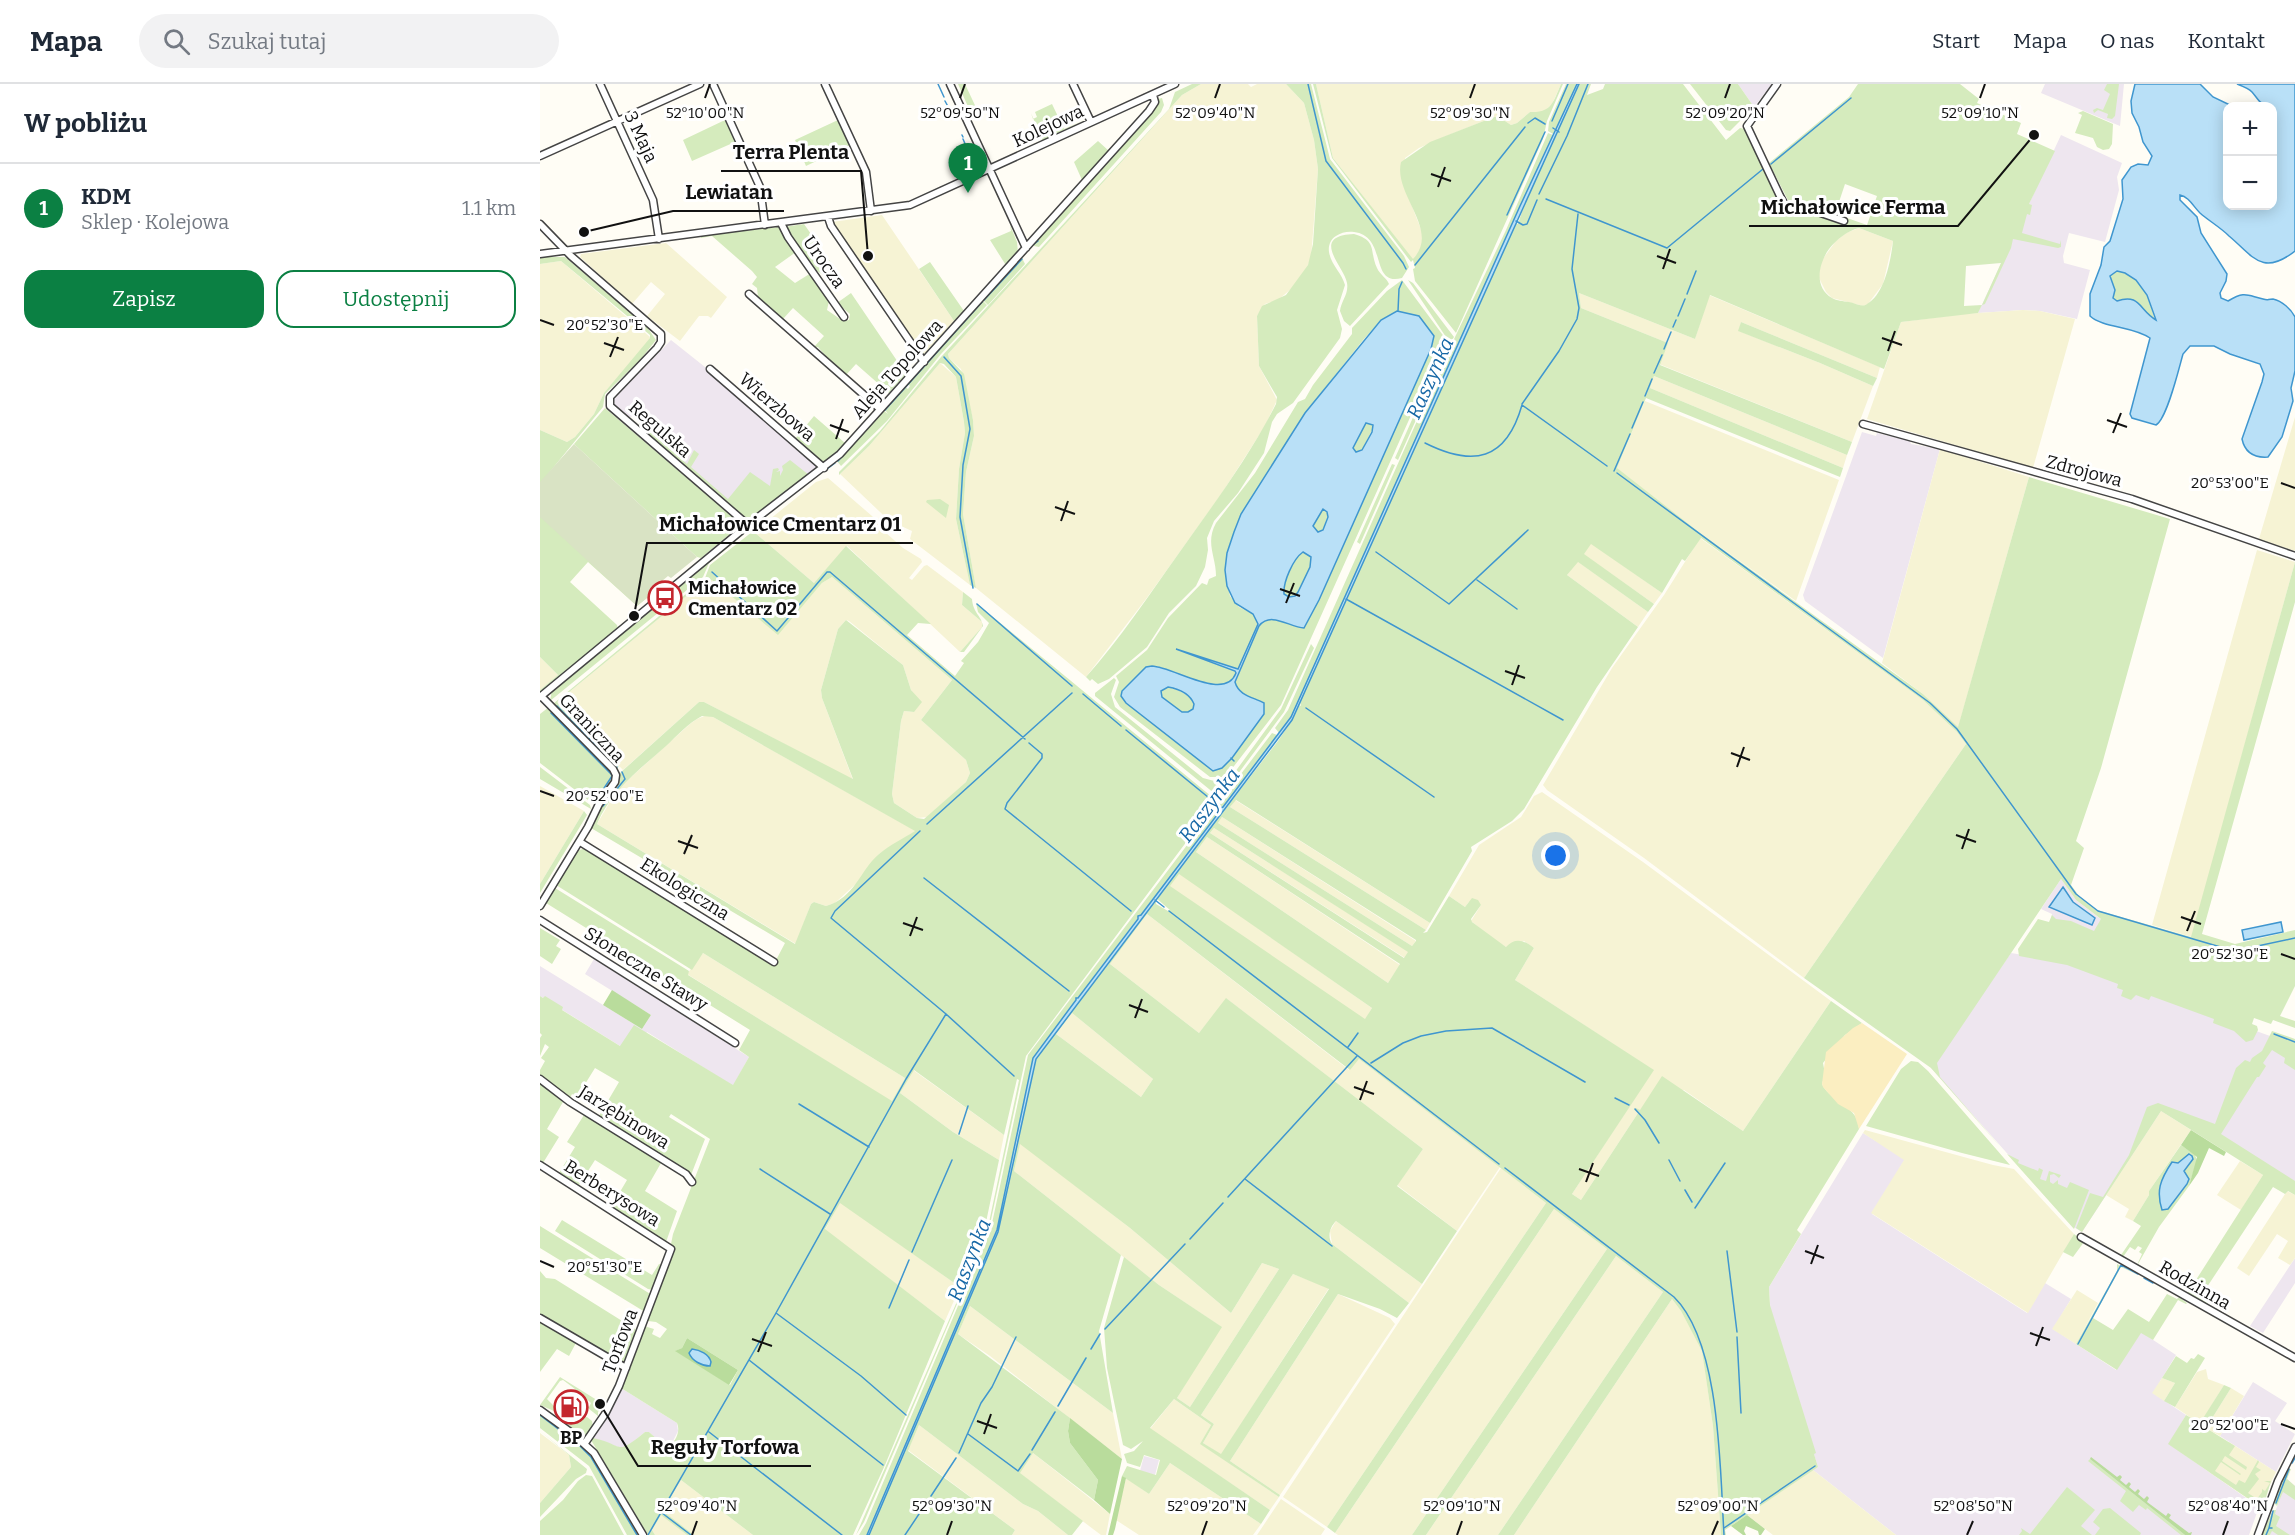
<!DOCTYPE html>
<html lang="pl">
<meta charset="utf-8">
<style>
:root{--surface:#fff;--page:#f2f2f3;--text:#1f2937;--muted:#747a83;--line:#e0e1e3;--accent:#0b8043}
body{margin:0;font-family:Bitter,serif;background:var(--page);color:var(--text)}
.controls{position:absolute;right:18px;top:18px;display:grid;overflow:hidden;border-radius:12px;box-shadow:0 3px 15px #0003}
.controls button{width:54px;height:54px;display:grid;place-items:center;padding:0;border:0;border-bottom:2px solid var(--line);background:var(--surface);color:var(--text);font:30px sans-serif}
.you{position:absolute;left:1016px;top:772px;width:21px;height:21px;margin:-15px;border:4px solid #fff;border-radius:50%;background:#1a73e8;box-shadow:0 0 0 9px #1a73e833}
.badge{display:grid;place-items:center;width:39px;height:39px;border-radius:50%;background:var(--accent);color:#fff;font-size:20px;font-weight:700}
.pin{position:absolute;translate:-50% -50px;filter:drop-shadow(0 2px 3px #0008)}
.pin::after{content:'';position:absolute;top:32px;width:21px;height:18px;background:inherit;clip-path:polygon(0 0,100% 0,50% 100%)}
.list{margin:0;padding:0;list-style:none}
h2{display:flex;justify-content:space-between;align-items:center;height:78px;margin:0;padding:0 24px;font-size:26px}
h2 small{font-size:20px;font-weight:400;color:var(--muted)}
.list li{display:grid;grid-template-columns:39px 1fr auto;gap:18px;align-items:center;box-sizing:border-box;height:90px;padding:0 24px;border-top:2px solid var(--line)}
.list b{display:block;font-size:22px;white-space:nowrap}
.list p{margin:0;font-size:20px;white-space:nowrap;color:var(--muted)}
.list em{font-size:20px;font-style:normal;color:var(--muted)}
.actions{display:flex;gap:12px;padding:18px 24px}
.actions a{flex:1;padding:14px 0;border:2px solid var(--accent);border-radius:18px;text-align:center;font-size:21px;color:var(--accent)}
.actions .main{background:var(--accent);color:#fff}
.icon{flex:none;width:33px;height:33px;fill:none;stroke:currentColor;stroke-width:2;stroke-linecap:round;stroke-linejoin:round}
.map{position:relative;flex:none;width:1755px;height:1451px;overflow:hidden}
header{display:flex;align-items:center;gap:36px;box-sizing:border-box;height:84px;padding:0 30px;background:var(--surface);border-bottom:2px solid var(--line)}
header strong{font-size:28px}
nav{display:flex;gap:33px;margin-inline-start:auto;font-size:21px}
.search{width:420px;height:54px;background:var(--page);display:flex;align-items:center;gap:15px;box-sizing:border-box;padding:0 21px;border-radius:33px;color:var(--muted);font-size:22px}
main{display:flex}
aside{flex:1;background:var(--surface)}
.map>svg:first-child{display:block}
.industrial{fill:#eee6ef}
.farmland{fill:#f6f3d4}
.green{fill:#d5ebbd;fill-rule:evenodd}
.forest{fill:#b9dc9c}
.sand{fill:#fbeec1}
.cemetery{fill:#d9e3c4}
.water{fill:#b9e0f7;stroke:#3f96cf;stroke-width:1.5;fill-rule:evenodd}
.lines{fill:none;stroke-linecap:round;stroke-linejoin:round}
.stream{stroke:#3f96cf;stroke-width:1.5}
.minor-casing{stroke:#444;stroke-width:9}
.minor{stroke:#fff;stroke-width:6}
.ticks{fill:none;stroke:#111;stroke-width:2}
.labels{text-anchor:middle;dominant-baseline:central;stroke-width:6;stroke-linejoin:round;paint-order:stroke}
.street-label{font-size:18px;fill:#111;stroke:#fff}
.poi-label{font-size:18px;font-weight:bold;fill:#111;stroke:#fff;text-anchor:start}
.water-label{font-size:20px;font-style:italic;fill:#1768a6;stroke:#fff}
.ticks-label{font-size:15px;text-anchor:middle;fill:#111;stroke:#fff;stroke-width:6;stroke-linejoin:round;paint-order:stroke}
.leader{fill:none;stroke:#111;stroke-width:2}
.callout-dot{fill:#111;stroke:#fff;stroke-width:2}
.callout-label{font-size:20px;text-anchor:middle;font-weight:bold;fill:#111;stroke:#fff;stroke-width:6;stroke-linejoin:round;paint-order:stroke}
</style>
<header>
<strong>Mapa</strong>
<div class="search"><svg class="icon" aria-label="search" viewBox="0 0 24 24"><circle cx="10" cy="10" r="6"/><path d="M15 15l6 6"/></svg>Szukaj tutaj</div>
<nav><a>Start</a><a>Mapa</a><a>O nas</a><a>Kontakt</a></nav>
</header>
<main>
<aside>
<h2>W pobliżu<small></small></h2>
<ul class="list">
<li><span class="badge">1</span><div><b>KDM</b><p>Sklep · Kolejowa</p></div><em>1.1 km</em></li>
</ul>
<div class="actions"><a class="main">Zapisz</a><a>Udostępnij</a></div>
</aside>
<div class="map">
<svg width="1755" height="1451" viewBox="0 0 1755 1451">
<rect width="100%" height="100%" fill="#fffdf5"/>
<path class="industrial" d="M 1198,0 L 1232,0 L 1214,23 Z
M 1505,0 L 1584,0 L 1580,42 L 1501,9 Z
M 1521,51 L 1582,79 L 1577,93 L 1579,106 L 1565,158 L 1529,149 L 1523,172 L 1524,179 L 1550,186 L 1537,235 L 1500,227 L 1483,226 L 1438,229 Z
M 131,256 L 165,283 L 279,383 L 208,434 L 99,343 L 100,336 L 97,332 L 88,333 L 75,322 L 74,315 Z
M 1322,348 L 1336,352 L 1337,349 L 1370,357 L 1371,360 L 1400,365 L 1343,574 L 1265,517 L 1263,511 Z
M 1521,795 L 1536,816 L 1562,836 L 1554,850 L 1511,835 L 1512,830 L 1501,825 Z
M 1471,869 L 1526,878 L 1730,952 L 1727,960 L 1755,977 L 1755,1106 L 1621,1027 L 1542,1148 L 1532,1142 L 1391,984 Z
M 54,875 L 209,973 L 193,1002 L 107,948 L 93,970 L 0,912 L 0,882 L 102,945 L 111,931 L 45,890 Z
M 1323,1049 L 1365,1075 L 1332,1130 L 1487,1229 L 1505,1199 L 1531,1215 L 1513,1245 L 1576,1286 L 1601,1248 L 1636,1271 L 1613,1309 L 1646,1331 L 1629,1360 L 1719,1423 L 1709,1451 L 1356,1451 L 1273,1386 L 1278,1383 L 1231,1235 L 1229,1203 Z
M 1755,1174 L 1755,1199 L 1723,1249 L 1710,1242 Z
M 1713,1298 L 1747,1319 L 1735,1337 L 1755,1350 L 1736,1388 L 1680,1352 Z
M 81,1304 L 137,1339 L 138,1347 L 131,1361 L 126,1364 L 109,1348 L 105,1348 L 88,1362 L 81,1364 L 53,1354 Z
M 604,1372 L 619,1376 L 615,1391 L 600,1387 Z
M 1747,1395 L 1755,1402 L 1755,1451 L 1730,1451 L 1733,1443 L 1734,1431 Z"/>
<path class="farmland" d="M 661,0 L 708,0 L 711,3 L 717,0 L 746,0 L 764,19 L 774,56 L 778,85 L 771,174 L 765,188 L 751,205 L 738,216 L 725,220 L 717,232 L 719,282 L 737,316 L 725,342 L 680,412 L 606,515 L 546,593 L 436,504 L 423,430 L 426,388 L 434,352 L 433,336 L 421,285 L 409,274 L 408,270 L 642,11 Z
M 776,0 L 1021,0 L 1012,20 L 1004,28 L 990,28 L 977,39 L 971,41 L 959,33 L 954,33 L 904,53 L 879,64 L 865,74 L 864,102 L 884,153 L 880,167 L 873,176 L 793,74 Z
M 342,131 L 414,237 L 383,271 L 292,138 Z
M 1319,144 L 1353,157 L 1343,200 L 1328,220 L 1323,222 L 1292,214 L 1286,208 L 1278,192 L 1282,176 L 1296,157 L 1306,149 Z
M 126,159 L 187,213 L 171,234 L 168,232 L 159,232 L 140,257 L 107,232 L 125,210 L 111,198 L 92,220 L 40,173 L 41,170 Z
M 21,177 L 110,253 L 109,258 L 64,309 L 54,330 L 35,353 L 27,358 L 0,346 L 0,180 Z
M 1039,209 L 1155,255 L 1169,211 L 1340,283 L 1337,294 L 1201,238 L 1199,247 L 1280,279 L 1333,302 L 1312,358 L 1119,280 L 1128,259 L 1041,224 Z
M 1483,226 L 1500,227 L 1535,235 L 1493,384 L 1327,335 L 1361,238 L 1423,230 Z
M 400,279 L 416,293 L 424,338 L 425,349 L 419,385 L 416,435 L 430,501 L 370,455 L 372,447 L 361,442 L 359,446 L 300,390 L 329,362 Z
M 1114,292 L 1307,371 L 1303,384 L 1110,304 Z
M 1105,317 L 1299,396 L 1256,517 L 1159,448 L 1079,386 L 1077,384 Z
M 1755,333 L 1755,467 L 1719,455 Z
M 1400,365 L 1489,393 L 1418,644 L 1383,610 L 1342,579 Z
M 288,394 L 332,432 L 345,448 L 363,464 L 381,475 L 382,478 L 369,494 L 372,496 L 384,482 L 387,481 L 423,508 L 422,521 L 442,538 L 442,543 L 420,568 L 307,462 L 274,499 L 214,448 L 276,398 Z
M 1160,454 L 1383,616 L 1417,648 L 1426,660 L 1264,894 L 1104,774 L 1007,706 L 1003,701 L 1072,584 L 1124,511 Z
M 1051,459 L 1122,509 L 1114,520 L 1043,470 Z
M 1717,466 L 1755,478 L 1652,853 L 1612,841 Z
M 1037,477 L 1108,528 L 1098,543 L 1027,491 Z
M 292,493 L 412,596 L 381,636 L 426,676 L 430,689 L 426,698 L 387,733 L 377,734 L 354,719 L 352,710 L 361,637 L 364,627 L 374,628 L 375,612 L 371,606 L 363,581 L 309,537 L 306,536 L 298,545 L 281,606 L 282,614 L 313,696 L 164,618 L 159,618 L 83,686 L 17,618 L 166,496 L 172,496 L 238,550 L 282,499 Z
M 0,573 L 18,591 L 0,606 Z
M 167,631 L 173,633 L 376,747 L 339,770 L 320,796 L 295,819 L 286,822 L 274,818 L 271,820 L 256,860 L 57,740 L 74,711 L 90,694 L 150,640 L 157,635 Z
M 0,702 L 44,727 L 0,800 Z
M 1002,708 L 1103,778 L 1291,917 L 1203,1047 L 1144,1006 L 1100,1026 L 1094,1026 L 1098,1029 L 1041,1116 L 1032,1110 L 1113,986 L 975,896 L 994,864 L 984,857 L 966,863 L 953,855 L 931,837 L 941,821 L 929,818 L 925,823 L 909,812 L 939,761 L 981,733 L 994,712 Z
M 695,716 L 890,839 L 886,846 L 690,723 Z
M 682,733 L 876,857 L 872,862 L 678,739 Z
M 674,744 L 869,868 L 865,874 L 670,749 Z
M 667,753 L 860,881 L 848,899 L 656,768 Z
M 639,789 L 832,924 L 825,936 L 629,802 Z
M 607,830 L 809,986 L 819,975 L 960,1083 L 917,1147 L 857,1101 L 883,1065 L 687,915 L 659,949 L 570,880 Z
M 163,869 L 365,994 L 352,1018 L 147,890 Z
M 532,929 L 613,995 L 601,1013 L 516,950 Z
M 373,986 L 464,1051 L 459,1076 L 413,1048 L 360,1009 Z
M 1621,1027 L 1651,1046 L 1609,1107 L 1609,1111 L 1593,1137 L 1585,1133 L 1589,1125 L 1566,1111 Z
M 1325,1046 L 1453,1081 L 1474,1085 L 1534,1150 L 1488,1229 L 1331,1129 L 1364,1076 L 1323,1049 Z
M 480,1059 L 590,1144 L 691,1229 L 722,1179 L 739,1185 L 650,1323 L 637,1314 L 680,1242 L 619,1201 L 474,1087 Z
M 1700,1077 L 1723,1091 L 1701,1126 L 1677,1111 Z
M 961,1084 L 1006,1119 L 787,1443 L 743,1413 Z
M 1747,1107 L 1755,1111 L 1755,1174 L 1750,1181 L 1738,1174 L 1748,1157 L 1737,1150 L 1709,1192 L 1697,1184 Z
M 300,1118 L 420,1203 L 405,1237 L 285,1146 Z
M 1014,1125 L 1067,1165 L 872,1451 L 798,1451 L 795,1449 Z
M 796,1137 L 882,1200 L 869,1219 L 792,1160 L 790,1147 Z
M 1076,1172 L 1123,1208 L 958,1451 L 886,1451 Z
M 753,1190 L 789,1204 L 681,1371 L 663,1359 L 674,1340 L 661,1331 Z
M 1537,1206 L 1558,1219 L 1536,1260 L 1512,1245 Z
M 798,1210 L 850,1234 L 855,1240 L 740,1411 L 690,1377 Z
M 1132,1215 L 1141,1227 L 1162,1266 L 1173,1342 L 1181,1451 L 974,1451 Z
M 430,1222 L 573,1329 L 582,1375 L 450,1272 L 418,1250 Z
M 1666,1285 L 1668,1295 L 1684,1301 L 1660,1340 L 1635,1323 L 1657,1288 Z
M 1622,1294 L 1635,1299 L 1624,1317 L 1612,1309 Z
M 1691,1304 L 1704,1312 L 1680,1352 L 1666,1344 Z
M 634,1315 L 671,1341 L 661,1360 L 739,1413 L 730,1426 L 610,1345 Z
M 379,1341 L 483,1420 L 498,1427 L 528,1451 L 472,1451 L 475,1446 L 368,1366 Z
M 0,1349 L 29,1371 L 31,1383 L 0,1419 Z
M 1689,1358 L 1736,1388 L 1721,1419 L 1718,1417 L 1716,1420 L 1669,1388 Z
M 493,1369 L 570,1430 L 566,1451 L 561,1451 L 479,1389 Z
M 630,1379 L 721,1440 L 713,1451 L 599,1451 L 576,1436 L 586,1394 L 609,1410 Z
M 1273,1386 L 1356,1451 L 1233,1451 L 1207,1431 Z
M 141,1396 L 213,1451 L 154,1451 L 123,1427 Z
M 741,1415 L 785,1445 L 781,1451 L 717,1451 Z
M 121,1430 L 147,1451 L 115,1451 L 112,1446 Z"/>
<path class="green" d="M 418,0 L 425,0 L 440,32 L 433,34 Z
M 652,0 L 661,0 L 642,11 L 408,270 L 409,274 L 424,290 L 433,336 L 434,352 L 426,388 L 423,430 L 436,504 L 430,501 L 416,435 L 419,385 L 425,349 L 424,338 L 416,293 L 404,280 L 400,279 L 329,362 L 299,391 L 299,388 L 340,347 L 401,273 L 629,25 L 635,8 Z
M 746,0 L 771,0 L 790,75 L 864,172 L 869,183 L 862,194 C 829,203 848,152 814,148 C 809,147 801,148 796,152 C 791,155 788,161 789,168 C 791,181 802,189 805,201 L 797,226 L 802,245 L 800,254 L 753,319 L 737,330 L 732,338 L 724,369 L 698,409 L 674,437 L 667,454 L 668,466 L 665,483 L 656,502 L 629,529 L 607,563 L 569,595 L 558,600 L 552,595 L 550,597 L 546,593 C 580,555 609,511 639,469 C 673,421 709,373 736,320 L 737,313 L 719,282 L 717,232 L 722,222 L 746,211 L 768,181 L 773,160 L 778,85 L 774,56 L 764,19 Z
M 773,0 L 776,0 L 793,74 L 873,175 C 901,146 853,111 861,78 L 890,58 L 954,33 L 959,33 L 971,41 L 977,39 L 990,28 C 1012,29 1013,18 1021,0 L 1023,0 L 1007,37 L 1003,55 L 916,249 L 875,197 L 873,185 L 875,184 L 873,176 L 871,178 L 792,74 Z
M 1026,0 L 1037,0 L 1016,45 L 1013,44 L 1015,47 L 1013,50 L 1008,47 L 1009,38 Z
M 1039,0 L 1051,0 L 1047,11 L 1063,5 L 1065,0 L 1143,0 L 1186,56 L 1200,44 L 1205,45 L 1246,131 L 1251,125 L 1266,126 L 1305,139 L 1307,134 L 1327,141 L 1337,112 L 1305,100 L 1295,130 L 1274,122 L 1274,120 L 1273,122 L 1262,118 L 1255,122 L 1250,120 L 1229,79 L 1309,13 L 1318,0 L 1420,0 L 1439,15 L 1437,19 L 1481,39 L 1477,50 L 1515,67 L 1489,120 L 1492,121 L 1490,131 L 1487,130 L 1482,149 L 1520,160 L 1521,156 L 1521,163 L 1518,164 L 1473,155 L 1471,164 L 1445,220 L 1442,221 L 1438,229 L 1361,238 L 1344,285 L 1170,211 L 1155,255 L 1039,209 L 1041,224 L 1128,259 L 1120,281 L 1312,358 L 1307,371 L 1114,292 L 1110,304 L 1303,384 L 1300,393 L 1106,314 L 1077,384 L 1159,448 L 1383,610 L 1418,643 L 1489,393 L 1630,435 L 1561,684 L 1536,757 L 1544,764 L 1531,801 L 1539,812 L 1557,826 L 1651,853 L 1755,478 L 1755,518 L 1662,850 L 1695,860 L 1755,846 L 1755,902 L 1740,932 L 1755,937 L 1755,944 L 1733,936 L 1731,940 L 1714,934 L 1712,940 L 1717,942 L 1718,946 L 1713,956 L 1706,958 L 1694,947 L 1673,939 L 1674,935 L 1611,912 L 1609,916 L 1596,911 L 1591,916 L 1581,912 L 1583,906 L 1577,904 L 1578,900 L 1527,881 L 1479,872 L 1478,865 L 1498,835 L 1509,838 L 1512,831 L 1516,835 L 1531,837 L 1554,847 L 1561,835 L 1536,816 L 1521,795 L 1397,979 L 1400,993 L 1463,1066 L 1391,984 L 1264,894 L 1426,660 L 1417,648 L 1383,616 L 1161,454 L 1145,477 L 1142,475 L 1122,509 L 1051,460 L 1044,470 L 1114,520 L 1108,528 L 1038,478 L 1027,491 L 1098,543 L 1057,603 L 984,725 L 972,737 L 931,763 L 932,767 L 890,839 L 696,716 L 690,723 L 886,846 L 883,849 L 887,848 L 909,812 L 925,823 L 932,814 L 938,816 L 941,821 L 931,835 L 932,838 L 966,863 C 975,853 984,856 994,864 L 975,896 L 1114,986 L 1032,1110 L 1041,1116 L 1098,1029 L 1094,1026 L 1096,1024 L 1100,1026 L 1122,992 L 1203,1047 L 1291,917 L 1322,939 L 1305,951 L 1283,979 L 1285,990 L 1282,1000 C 1291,1019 1319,1022 1319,1045 L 1257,1146 L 1261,1150 L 1229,1203 L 1230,1221 L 1276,1369 L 1274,1370 L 1278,1383 L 1185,1446 L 1186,1451 L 1181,1451 L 1173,1342 L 1162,1267 L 1141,1227 L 1132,1215 L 974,1451 L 958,1451 L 1123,1208 L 1076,1172 L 886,1451 L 872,1451 L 1067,1165 L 1014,1125 L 795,1449 L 787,1443 L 1006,1119 L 819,975 L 810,986 L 607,830 L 570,880 L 659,949 L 686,914 L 883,1065 L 857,1102 L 917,1147 L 882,1200 L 796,1137 C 790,1143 787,1152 792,1160 L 869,1219 L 857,1234 L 840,1225 L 798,1210 L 690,1377 L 740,1411 L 739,1413 L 660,1360 L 671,1341 L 634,1315 L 610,1344 L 730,1426 L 721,1440 L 630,1379 L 609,1410 L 582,1392 L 587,1382 L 616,1391 L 620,1376 L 604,1371 L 600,1383 L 587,1379 L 584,1370 L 594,1367 L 603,1357 L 591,1365 L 583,1361 L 567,1284 L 564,1244 L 584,1173 L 619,1201 L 682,1243 L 637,1314 L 650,1323 L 739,1185 L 722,1179 L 691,1229 L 590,1144 L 480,1060 L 474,1087 L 581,1171 L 559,1247 L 573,1329 L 430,1222 L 418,1250 L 530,1334 L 528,1347 L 530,1359 L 558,1396 L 554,1416 L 493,1369 L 480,1389 L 543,1437 L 532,1451 L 528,1451 L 498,1427 L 483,1420 L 379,1341 L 368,1367 L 475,1446 L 472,1451 L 329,1451 L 458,1148 L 496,975 L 613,818 L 616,817 L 616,820 L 628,827 L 630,826 L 616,814 L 738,657 L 752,636 L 759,621 L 761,622 L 760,618 L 806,517 L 809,516 L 807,514 L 976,139 L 978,140 C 992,95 1018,46 1039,0 ZM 1319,144 L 1353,157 C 1351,175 1345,210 1327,220 C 1322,224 1315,219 1309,218 C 1303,217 1297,217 1292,214 C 1273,203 1279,179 1289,165 C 1297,155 1307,147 1319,144 ZM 1461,179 L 1442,221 L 1424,222 L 1426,182 ZM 682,733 L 876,856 L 876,857 L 872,862 L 678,739 ZM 674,744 L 868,868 L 864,874 L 670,749 ZM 667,753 L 860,880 L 848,899 L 656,768 ZM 639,790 L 832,924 L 825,935 L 630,802 ZM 532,929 L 613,995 L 601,1013 L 516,950 ZM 753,1190 L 789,1205 L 681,1370 L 663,1359 L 674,1340 L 661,1331 Z
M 1150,0 L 1198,0 L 1214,23 L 1190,47 L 1186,46 Z
M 1567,0 L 1579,0 L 1575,32 L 1572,35 L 1567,34 L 1568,30 L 1558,26 L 1554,29 L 1553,26 L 1557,24 L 1563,26 L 1570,10 L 1564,6 Z
M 622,14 L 624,21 L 621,28 L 499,163 L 494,162 L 493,159 L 617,19 L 618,15 Z
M 512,20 L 524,45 L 545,36 L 501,57 L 502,55 L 491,29 L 493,35 L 497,33 L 495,28 Z
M 612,20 L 541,98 L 542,96 L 534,78 L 558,57 L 569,67 Z
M 1543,27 L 1573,40 L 1572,60 L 1569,65 L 1563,66 L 1557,63 L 1553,54 L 1535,49 L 1542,31 L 1538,29 Z
M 185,36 L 195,58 L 152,77 L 143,56 Z
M 298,36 L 310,61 L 266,82 L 255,56 Z
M 1008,49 L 1013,51 L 1012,55 L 752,632 L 739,649 L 735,644 L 748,626 L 906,272 L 966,146 Z
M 264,140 L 299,190 L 291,196 L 271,183 L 244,143 Z
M 470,141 L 477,158 L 478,169 L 467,183 L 450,156 L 471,147 Z
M 240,143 L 256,168 L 235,183 L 255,199 L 271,189 L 289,217 L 287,226 L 303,237 L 309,236 L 310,230 L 297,219 L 311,209 L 366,290 L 349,309 L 316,280 L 306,291 L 297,285 L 278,263 L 274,263 L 284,252 L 253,224 L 243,235 L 218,213 L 217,204 L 212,200 L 217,193 L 212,187 L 172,152 L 161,154 L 161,152 Z
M 814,150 C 838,157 829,167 837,184 C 840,191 847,194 849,200 L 810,242 L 804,237 L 800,227 C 801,217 809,210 807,199 C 804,182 769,152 814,150 Z
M 10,171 L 11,173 L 25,173 L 107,243 L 116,256 L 101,275 L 65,310 L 63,323 L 8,390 L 105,509 L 123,496 L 123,501 L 97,522 L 48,478 L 30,498 L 77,541 L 78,545 L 0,610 L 0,606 L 18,591 L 0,573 L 0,346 L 27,358 L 35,353 L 54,330 L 64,309 L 110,254 L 110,251 L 21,177 L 0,180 L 0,172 Z
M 481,172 L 485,180 L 448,221 L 442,215 Z
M 390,178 L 424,227 L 414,237 L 379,185 Z
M 1577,187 L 1585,189 L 1596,196 L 1607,211 L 1615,236 C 1599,225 1600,209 1577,217 L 1573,214 L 1575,206 L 1570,192 Z
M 862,196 L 905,254 L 903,260 L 741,621 L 691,686 L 682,693 L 670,693 L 580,623 L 574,613 L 579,598 L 576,592 L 607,566 L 628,534 L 662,499 L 667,501 L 669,495 L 676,492 C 676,472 665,459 676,439 L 715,389 L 758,318 L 765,315 L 773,301 L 812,250 L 812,244 L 847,207 ZM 851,230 L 891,265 L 779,516 C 766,521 725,534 719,542 L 695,599 C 699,612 713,613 724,619 L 724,630 L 685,681 L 581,609 L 582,607 L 617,582 C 632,587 673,606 688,600 C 693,598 694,594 696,589 L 695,587 L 637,565 L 698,586 L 718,540 L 713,530 L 699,523 L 690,512 L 686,494 L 687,469 L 701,430 L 765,329 L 824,255 L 841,236 Z
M 868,196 L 873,199 L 914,253 L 912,256 L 908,256 Z
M 442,216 L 447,221 L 401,270 L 347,337 L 301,382 L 296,376 L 343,326 L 348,330 L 345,326 L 350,321 L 349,319 L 364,302 L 368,305 L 370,302 L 367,299 Z
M 1201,238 L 1337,294 L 1333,302 L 1280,279 L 1198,247 Z
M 906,259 L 910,260 L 858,376 L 855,374 Z
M 65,324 L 196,436 L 198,439 L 196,445 L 161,474 L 157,473 L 34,360 Z
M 274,332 L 305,359 L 284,379 L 280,377 L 255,355 Z
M 100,336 L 147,380 L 154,366 L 159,370 L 151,383 L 188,415 L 210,388 L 230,402 L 233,385 L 238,384 L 239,386 L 236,388 L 240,387 L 240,392 L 243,386 L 242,382 L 250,376 L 269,391 L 211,436 L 207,436 L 99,345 Z
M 828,339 L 834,342 L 822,366 L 816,368 L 813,363 C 816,355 820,343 828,339 Z
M 852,380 L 855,381 L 820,460 L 817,458 Z
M 400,415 L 409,421 L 406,434 L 386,418 L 387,416 Z
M 783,425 L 788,430 L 783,446 L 778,448 L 773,442 Z
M 226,437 L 214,448 L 274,499 L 306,462 L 391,540 L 378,539 L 367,551 L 415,592 L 424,579 L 421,577 L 438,558 L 449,539 L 438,528 L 436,519 L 677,717 L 486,972 L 449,1145 L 324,1438 L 316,1451 L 447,1148 L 479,996 L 477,995 L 464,1051 L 374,986 L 360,1009 L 413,1048 L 459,1076 L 445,1143 L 420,1203 L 300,1119 L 285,1145 L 405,1237 L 345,1381 L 313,1451 L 213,1451 L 141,1396 L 123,1427 L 154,1451 L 147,1451 L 121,1431 L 112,1446 L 115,1451 L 108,1451 L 51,1356 L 53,1354 C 86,1361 74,1373 105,1348 L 109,1348 L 127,1364 C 135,1359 141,1348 137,1339 L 81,1304 L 104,1242 L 114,1245 L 112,1250 L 120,1254 L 127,1245 L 116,1238 L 108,1237 L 107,1232 L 134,1163 L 131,1160 L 133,1150 L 170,1055 L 131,1030 L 129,1033 L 165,1055 L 151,1091 L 59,1032 L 79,998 L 55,984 L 37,1013 L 32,1010 L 30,1014 L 0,991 L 0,986 L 5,977 L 1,974 L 9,963 L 5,960 L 0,972 L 0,954 L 2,951 L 0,949 L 0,912 L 3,914 L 5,912 L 23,923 L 22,926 L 80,962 L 94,941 L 193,1001 L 209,973 L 199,966 L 210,946 L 6,819 L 15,804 L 149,887 L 148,891 L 352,1017 L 365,994 L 163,869 L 152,886 L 16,801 L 37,767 L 45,764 L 234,880 L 245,859 L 51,744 L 63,720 L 79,697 L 80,689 L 159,618 L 164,618 L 313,695 L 282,614 L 281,606 L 298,545 L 306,536 L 363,581 L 371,606 L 382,618 L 374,628 L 364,627 L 361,637 L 352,710 L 354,719 L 377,734 L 384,735 L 426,698 L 430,689 L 426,676 L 381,636 L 412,596 L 292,493 L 282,499 L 238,551 L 172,496 L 166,496 L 17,618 L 79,682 L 77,684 L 13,620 L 165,494 L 170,481 ZM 162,632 L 173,633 L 375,747 C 364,754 350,761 339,770 C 320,786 315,814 286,822 L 274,818 L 271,820 L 255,860 L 57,740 C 70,708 100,685 126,662 C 137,652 148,639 162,632 ZM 147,1254 L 198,1286 L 190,1301 L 136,1267 L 142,1264 Z
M 195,455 L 196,457 L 169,479 L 163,493 L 142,510 L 136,503 Z
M 763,468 L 771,473 L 770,483 L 758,508 L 755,511 L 749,513 L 744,510 C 743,498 753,475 763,468 Z
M 136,508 L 140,511 L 10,617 L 12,606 L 117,519 L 118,520 L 132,509 L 134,510 Z
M 423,508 L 432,515 C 433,529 441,531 443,542 L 424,568 L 420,568 L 442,543 L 442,538 L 422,521 Z
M 771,560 L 774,564 L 744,628 L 680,714 L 555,612 L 555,609 L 574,594 L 576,596 L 571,610 L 575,623 L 663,694 L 678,698 L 685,696 L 695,688 L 741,625 Z
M 628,603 C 638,606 650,610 654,620 L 653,625 L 648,628 L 642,628 L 622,613 L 621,607 Z
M 9,623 L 72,689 L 71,699 L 57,718 L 52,719 L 0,679 L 0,630 Z
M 732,649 L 737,651 L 731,661 L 683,723 L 678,722 L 680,727 L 601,831 L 598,832 L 598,834 L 538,914 L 536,914 L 536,916 L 493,974 L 457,1146 L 327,1451 L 319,1451 L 326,1439 L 451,1144 L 488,971 Z
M 0,683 L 50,721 L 51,725 L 0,695 Z
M 44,727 L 47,731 L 0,809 L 0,800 Z
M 0,844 L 20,856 L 16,862 L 21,865 L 12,880 L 0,872 Z
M 1732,947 L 1755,955 L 1755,986 L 1744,979 L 1745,974 L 1732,966 L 1723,979 L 1726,982 L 1719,993 L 1717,993 L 1681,1050 L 1755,1097 L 1755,1111 L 1748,1107 L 1745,1110 L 1733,1103 L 1665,1206 L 1661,1215 L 1668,1219 L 1666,1221 L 1647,1210 L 1723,1091 L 1621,1027 L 1542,1148 L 1536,1144 L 1550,1109 L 1563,1113 L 1589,1071 L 1607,1023 L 1618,1019 L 1675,1040 L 1696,984 L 1705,976 L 1710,978 L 1712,974 L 1722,967 Z
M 1371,977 L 1378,978 L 1388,987 L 1470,1081 L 1422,1069 L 1326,1042 L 1361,985 Z
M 0,997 L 23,1018 L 7,1045 L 19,1053 L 3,1079 L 0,1077 Z
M 44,1031 L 121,1079 L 105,1107 L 137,1127 L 126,1158 L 71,1123 L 87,1096 L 55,1076 L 39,1101 L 19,1089 L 35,1063 L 27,1058 Z
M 1641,1061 L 1655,1071 L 1657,1076 L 1649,1102 L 1619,1143 L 1598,1180 L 1604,1186 L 1597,1181 L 1602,1170 L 1599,1168 L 1602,1164 L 1598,1162 L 1595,1166 L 1590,1163 L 1583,1173 L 1575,1169 L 1581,1171 L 1601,1142 L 1593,1137 L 1609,1111 L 1609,1107 Z
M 1467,1070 L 1479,1076 L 1478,1079 L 1498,1087 L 1499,1084 L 1503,1086 L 1500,1095 L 1506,1097 L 1509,1087 L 1521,1091 L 1519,1094 L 1514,1090 L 1510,1091 L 1510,1098 L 1513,1100 L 1518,1096 L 1518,1100 L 1527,1104 L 1530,1098 L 1549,1106 L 1534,1145 Z
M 22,1136 L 112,1191 L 119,1180 L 122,1181 L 113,1206 L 108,1205 L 15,1147 Z
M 0,1142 L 112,1211 L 105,1228 L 0,1164 Z
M 1534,1150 L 1544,1158 L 1533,1173 L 1523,1168 Z
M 1577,1180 L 1598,1191 L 1581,1183 L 1553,1234 L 1573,1246 L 1588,1225 L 1609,1238 L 1627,1210 L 1637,1215 L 1639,1213 L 1647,1219 L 1646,1220 L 1638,1216 L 1613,1256 L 1601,1249 L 1577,1286 L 1536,1260 L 1577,1187 Z
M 0,1187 L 6,1194 L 15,1195 L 95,1245 L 96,1251 L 86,1279 L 83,1280 L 0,1231 Z
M 0,1235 L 37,1257 L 29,1272 L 17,1265 L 0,1288 Z
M 1658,1270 L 1665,1274 L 1635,1323 L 1624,1317 L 1635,1299 L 1622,1294 L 1636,1272 L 1647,1279 L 1651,1274 L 1654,1275 Z
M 20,1293 L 60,1318 L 59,1321 L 63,1320 L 58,1328 L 58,1332 L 39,1317 L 49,1323 L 51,1319 L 41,1310 L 37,1315 L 35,1305 L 23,1296 L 20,1297 L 7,1315 L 19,1327 L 14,1327 L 0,1321 Z
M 1684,1301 L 1691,1304 L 1666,1344 L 1695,1362 L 1689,1371 L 1707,1383 L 1706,1386 L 1685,1372 L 1682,1377 L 1701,1390 L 1700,1391 L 1681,1378 L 1675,1387 L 1696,1401 L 1699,1396 L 1705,1399 L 1718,1376 L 1719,1378 L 1716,1383 L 1721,1386 L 1715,1390 L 1719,1395 L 1708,1409 L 1717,1415 L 1722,1408 L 1722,1405 L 1725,1407 L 1730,1399 L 1724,1397 L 1731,1397 L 1724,1420 L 1718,1417 L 1716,1420 L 1628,1360 L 1646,1331 L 1660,1339 Z
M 0,1329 L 41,1362 L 58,1380 L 99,1451 L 87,1451 L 49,1382 L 0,1344 Z
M 20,1332 L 27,1333 L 30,1338 L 40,1339 L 42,1334 L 47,1333 L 52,1337 L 53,1343 L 47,1350 L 42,1351 L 18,1333 Z
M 0,1347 L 47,1385 L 46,1389 L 36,1395 L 0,1433 L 0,1419 L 31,1383 L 29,1371 Z
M 1550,1375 L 1645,1451 L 1641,1451 L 1607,1424 L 1606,1426 L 1599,1421 L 1593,1428 L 1580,1417 L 1586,1407 L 1548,1377 Z
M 1747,1385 L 1751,1385 L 1747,1395 L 1755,1402 L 1755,1416 L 1743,1408 L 1737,1422 L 1735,1420 L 1735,1415 Z
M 46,1391 L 52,1392 L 84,1451 L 0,1451 L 0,1437 L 23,1416 L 38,1397 Z
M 1527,1403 L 1555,1426 L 1541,1442 L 1552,1451 L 1479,1451 L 1482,1447 L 1481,1444 L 1490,1450 Z
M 1570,1424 L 1601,1449 L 1600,1451 L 1555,1451 L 1560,1444 L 1553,1438 L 1563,1425 Z
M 1733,1426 L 1736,1426 L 1735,1430 L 1740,1433 L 1736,1442 L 1750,1451 L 1738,1451 L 1732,1447 L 1730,1451 L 1722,1451 Z"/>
<path class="forest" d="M 72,906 L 111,931 L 102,945 L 63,921 Z
M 1651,1046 L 1686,1068 L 1684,1072 L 1669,1064 L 1658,1089 L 1649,1102 L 1657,1073 L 1641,1061 Z
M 147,1254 L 198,1286 L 189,1301 L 135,1267 L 142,1264 Z
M 530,1334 L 582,1375 L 570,1430 L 554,1416 L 558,1396 L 530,1359 L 528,1347 Z
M 1551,1373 L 1577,1393 L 1580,1391 L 1582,1393 L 1580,1396 L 1586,1401 L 1589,1398 L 1591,1400 L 1589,1403 L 1595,1408 L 1598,1405 L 1600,1407 L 1598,1410 L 1604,1415 L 1607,1412 L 1609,1414 L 1607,1418 L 1626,1432 L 1628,1429 L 1631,1431 L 1629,1434 L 1649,1449 L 1652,1448 L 1651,1451 L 1645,1451 L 1550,1375 Z
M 582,1392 L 586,1394 L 575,1445 L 573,1451 L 568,1451 Z
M 1207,1431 L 1225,1445 L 1221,1451 L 1219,1451 L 1218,1447 L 1206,1442 L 1204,1447 L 1206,1451 L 1203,1451 L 1191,1442 Z"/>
<path class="sand" d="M 1322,939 L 1367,970 L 1319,1045 L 1314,1029 L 1298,1020 L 1283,1003 L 1282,1000 L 1286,968 L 1313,944 Z"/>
<path class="cemetery" d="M 34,360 L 157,473 L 131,494 L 128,492 L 122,497 L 123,501 L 97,522 L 0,433 L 0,398 Z"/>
<path class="water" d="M 1037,0 L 1039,0 L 752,636 L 496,975 L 458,1148 L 329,1451 L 327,1451 L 457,1146 L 493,974 L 536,916 L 536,914 L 538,914 L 598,835 L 598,832 L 601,831 L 680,727 L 680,724 L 683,723 L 751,633 L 980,122 Z
M 1595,0 L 1660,0 L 1673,13 L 1692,22 L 1688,22 L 1688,122 L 1732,122 L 1732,22 C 1720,22 1719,16 1712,8 C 1708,4 1702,2 1697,0 L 1755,0 L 1755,167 C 1722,193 1713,172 1689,152 C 1680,143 1669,137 1660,129 C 1653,122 1649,113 1640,111 L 1640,116 L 1657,133 L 1661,149 L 1687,190 L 1686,197 L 1680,209 L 1681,214 L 1688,217 C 1705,207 1706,211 1723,215 C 1729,217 1727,215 1733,215 C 1742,217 1751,225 1755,233 L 1755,287 L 1751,304 L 1753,317 L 1742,353 L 1728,373 C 1715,374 1705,369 1702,355 L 1722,298 L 1724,290 L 1720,280 L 1690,270 L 1674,262 L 1650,262 L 1643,270 C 1639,284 1627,335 1616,341 L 1592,334 L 1590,330 L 1610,254 C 1593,242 1563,244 1550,232 L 1550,210 L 1561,181 L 1564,163 L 1570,157 L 1583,115 L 1582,96 L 1591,83 L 1598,80 L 1608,81 L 1612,72 L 1603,58 L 1599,43 L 1592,29 L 1591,17 ZM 1577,187 L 1585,189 L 1596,196 L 1607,211 L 1616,236 C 1599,226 1600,209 1577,217 L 1573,214 L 1575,206 L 1570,192 Z
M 857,227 L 879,232 L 894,252 L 891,265 L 779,516 L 764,544 C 749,543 731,527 719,542 L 695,598 C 699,612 713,613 724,619 L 724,630 L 692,674 L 682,684 L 673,687 L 586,619 L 581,612 L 582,607 L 606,583 L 612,582 C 634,583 685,618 696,589 L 695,587 L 636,565 L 698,585 L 718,540 L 713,530 L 695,519 L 687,502 L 685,486 L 687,469 L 694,448 L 701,430 L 765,329 L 841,236 ZM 826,339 L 833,341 L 832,348 L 822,366 L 816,368 L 813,364 ZM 783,425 L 787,428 L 788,433 L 783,446 L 778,448 L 773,442 ZM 763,468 L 771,473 L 770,483 L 758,508 L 755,512 L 749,513 L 744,510 C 743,498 753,475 763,468 ZM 628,603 C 639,605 650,610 654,620 L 653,625 L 648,628 L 642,628 L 622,613 L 621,607 Z
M 1523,803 L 1533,818 L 1555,834 L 1552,841 L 1509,823 Z
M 1741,838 L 1743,848 L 1704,856 L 1702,846 Z
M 1649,1070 L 1652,1072 L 1653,1075 L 1644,1087 L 1649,1095 L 1647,1100 L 1628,1125 L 1622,1126 C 1616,1107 1620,1096 1632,1078 L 1638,1079 Z
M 152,1265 C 160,1266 169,1270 171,1278 L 170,1282 C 162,1282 152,1277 149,1269 Z"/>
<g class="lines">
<path class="stream" d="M 398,0 L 404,13
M 768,0 L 786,77 L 863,179 L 866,185
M 405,17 L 412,30
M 1012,37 L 1028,0
M 988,39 L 995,34 L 1005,40
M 1013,44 L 1019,48
M 422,51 L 423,53
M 423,55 L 426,62
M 428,65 L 437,85
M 1231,80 L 1311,14
M 999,110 L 1027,52 L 1048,0
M 1006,115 L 1127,164 L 1223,85
M 967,131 L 1005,48
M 976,137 L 983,141 L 987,140 L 997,116
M 494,160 L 498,157
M 875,181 L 985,43
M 1147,210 L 1156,187
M 444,216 L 482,175
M 858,227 L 859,205 L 862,198
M 1138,232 L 1145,215
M 1133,243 L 1136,236
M 1124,265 L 1131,248
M 404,273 L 421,292 L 430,345 L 423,381 L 420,433 L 433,504
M 1114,289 L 1122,271
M 1105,312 L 1112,295
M 982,320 L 1019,267 L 1037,235 L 1039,224 L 1032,185 L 1038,130
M 345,326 L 442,218
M 1092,344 L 1103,318
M 885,359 C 933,383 966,377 982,321 L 1067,382
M 298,377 L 343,327
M 287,385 L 295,379
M 1074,387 L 1090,350
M 1077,389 L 1390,619 L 1417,645 L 1536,810 L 1558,827 L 1694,867 L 1755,854
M 836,468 L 909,520 L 988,446
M 172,488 L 237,547 L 287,488 L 290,488 L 485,655
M 937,496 L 977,525
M 806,515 L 1023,636
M 437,520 L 532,602
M 543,610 L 581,642
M 17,622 L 77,683
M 766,624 L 894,713
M 11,629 L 71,690 L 72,692 L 57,715
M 586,646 L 674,718
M 489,659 L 502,670 L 502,674 L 467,719 L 465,725 L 591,827
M 691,674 L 694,677
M 63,722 L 85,695 L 82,688
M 387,740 L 532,609
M 380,747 L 295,827 L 291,834 L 406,930 L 474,992
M 384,794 L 529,907
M 615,816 L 624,823
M 629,827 L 959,1080
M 1734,950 L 1755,958
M 808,963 L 818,949
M 831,979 L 863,959 L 881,952 L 906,947 L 952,944 L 1045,998
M 1075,1014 L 1089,1021
M 259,1020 L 329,1063
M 1095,1025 L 1105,1036 L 1119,1059
M 419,1050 L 428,1022
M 1129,1076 L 1140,1097
M 965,1084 L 1134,1213 C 1181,1259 1180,1387 1184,1451
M 220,1085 L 290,1130
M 705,1095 L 792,1162
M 1145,1106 L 1152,1118
M 688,1113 L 817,972
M 1155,1124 L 1185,1079
M 650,1155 L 683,1119
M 1187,1167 L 1197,1248
M 372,1168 L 412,1076
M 1604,1194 L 1613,1199
M 349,1224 L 369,1176
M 236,1229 L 321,1292 L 366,1331
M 565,1245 L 645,1160
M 1197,1253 L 1201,1329
M 1538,1260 L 1581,1181 L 1598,1190
M 551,1265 L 560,1250
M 209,1276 L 343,1381
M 518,1322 L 546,1274
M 0,1331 L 38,1360 L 51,1373 L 97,1451
M 169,1348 L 302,1451
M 428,1350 L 478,1387 L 490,1370
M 492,1366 L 515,1328
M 419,1369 L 441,1319 L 452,1303 L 476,1253
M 1752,1379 L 1755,1374
M 391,1412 L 416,1374
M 1736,1419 L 1749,1385
M 122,1429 L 151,1451
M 1184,1444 L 1275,1382
M 1729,1444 L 1733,1427
M 108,1451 L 236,1229 L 366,995 L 406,930
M 365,1451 L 387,1418
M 1726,1451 L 1729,1444 L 1732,1444"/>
<g class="minor-casing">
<path id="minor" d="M 60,0 L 113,116 L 119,155
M 173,0 L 220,103 L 225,141
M 285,0 L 326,88 L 331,127
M 410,0 L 486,164
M 533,0 L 551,38
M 1237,0 L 1207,42 L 1240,112 L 1246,123 L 1272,126 L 1304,137
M 0,72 L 160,0
M 288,133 L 291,142 L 384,278
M 241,139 L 248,153 L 304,233
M 0,140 L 31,172 L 121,250 L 121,258 L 117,264 L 70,313 L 70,322 L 208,441
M 0,170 L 370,121 L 635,0
M 209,210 L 340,325
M 170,285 L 284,384
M 1323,340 L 1592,415 L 1755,472
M 0,613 L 208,441 L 300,370 L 609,27 L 615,18 L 613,11
M 40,758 L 234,878
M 0,822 L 48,743 L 59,720 L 75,698 L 76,691 L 73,685 L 1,612
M 0,836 L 195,959
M 0,995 L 30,1018 L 146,1090 L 152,1098
M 0,1081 L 131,1165 L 79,1302 L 65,1330 L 45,1359
M 1541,1153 L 1755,1274
M 0,1234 L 86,1284
M 0,1326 L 33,1350 L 54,1369 L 103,1451
M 1718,1451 L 1738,1397 L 1755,1363"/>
</g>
<use href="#minor" class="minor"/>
</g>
<path class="ticks" d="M 165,14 L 170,0M 420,14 L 425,0M 675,14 L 680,0M 930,14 L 935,0M 1185,14 L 1190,0M 1440,14 L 1445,0M 891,90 L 911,97M 898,103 L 905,83M 1117,172 L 1136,179M 1123,185 L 1130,165M 0,236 L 14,241M 1342,254 L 1362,261M 64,259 L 84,266M 1348,267 L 1355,247M 70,273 L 78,253M 1567,336 L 1587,343M 290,341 L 309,348M 1573,349 L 1581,329M 296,355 L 303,335M 1741,399 L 1755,404M 515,423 L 535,430M 521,437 L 528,417M 740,505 L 760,512M 746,519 L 754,499M 965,587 L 985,594M 972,601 L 979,581M 1191,669 L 1210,676M 1197,683 L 1204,663M 0,707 L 14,712M 1416,751 L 1436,758M 138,757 L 158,764M 1422,765 L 1429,745M 144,770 L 152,751M 1641,833 L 1661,840M 363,839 L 383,846M 1647,847 L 1655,827M 370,852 L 377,833M 1741,870 L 1755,875M 589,921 L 608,928M 595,934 L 602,915M 814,1003 L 834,1010M 820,1016 L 827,997M 1039,1085 L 1059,1092M 1046,1098 L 1053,1079M 1265,1167 L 1284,1174M 0,1177 L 14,1183M 1271,1180 L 1278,1161M 1490,1249 L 1510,1256M 212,1255 L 232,1262M 1496,1262 L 1503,1243M 218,1268 L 226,1248M 437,1337 L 457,1344M 1741,1340 L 1755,1345M 444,1350 L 451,1330M 152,1451 L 157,1437M 407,1451 L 412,1437M 662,1451 L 667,1437M 917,1451 L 922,1437M 1172,1451 L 1178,1437M 1427,1451 L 1433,1437M 1683,1451 L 1688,1437"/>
<defs>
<g id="bus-ring" transform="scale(1.725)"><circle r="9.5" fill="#fff" stroke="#c4262e" stroke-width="1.5"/><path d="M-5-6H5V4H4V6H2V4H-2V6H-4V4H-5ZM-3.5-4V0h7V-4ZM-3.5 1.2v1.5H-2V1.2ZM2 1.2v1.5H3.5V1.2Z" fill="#c4262e"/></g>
<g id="fuel-ring" transform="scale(1.725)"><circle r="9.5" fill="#fff" stroke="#c4262e" stroke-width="1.5"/><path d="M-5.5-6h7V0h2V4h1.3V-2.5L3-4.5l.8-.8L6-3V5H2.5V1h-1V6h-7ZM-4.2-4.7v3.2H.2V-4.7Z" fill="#c4262e"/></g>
</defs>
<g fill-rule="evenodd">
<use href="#bus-ring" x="125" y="514"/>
<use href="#fuel-ring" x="31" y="1323"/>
</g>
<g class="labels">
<g class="street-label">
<text transform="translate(508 42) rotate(-25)">Kolejowa</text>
<text transform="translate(101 53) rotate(65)">3 Maja</text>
<text transform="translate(284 178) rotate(55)">Urocza</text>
<text transform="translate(357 285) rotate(-48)">Aleja Topolowa</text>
<text transform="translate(237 323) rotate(41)">Wierzbowa</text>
<text transform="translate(120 345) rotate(41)">Regulska</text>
<text transform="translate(1544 387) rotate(15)">Zdrojowa</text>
<text transform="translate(52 644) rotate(47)">Graniczna</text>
<text transform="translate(145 805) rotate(32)">Ekologiczna</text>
<text transform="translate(106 885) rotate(32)">Słoneczne Stawy</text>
<text transform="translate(84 1033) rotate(32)">Jarzębinowa</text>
<text transform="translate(72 1109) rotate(32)">Berberysowa</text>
<text transform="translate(1655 1201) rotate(30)">Rodzinna</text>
<text transform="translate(80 1257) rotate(-69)">Torfowa</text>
</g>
<g class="poi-label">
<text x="148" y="504">Michałowice<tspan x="148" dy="21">Cmentarz 02</tspan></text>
<text x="31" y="1354" text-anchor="middle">BP</text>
</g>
<g class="water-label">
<text transform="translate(890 294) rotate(-66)">Raszynka</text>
<text transform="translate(669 721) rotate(-53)">Raszynka</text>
<text transform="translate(429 1176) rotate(-69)">Raszynka</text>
</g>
</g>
<g class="ticks-label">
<text x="165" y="34">52°10'00"N</text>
<text x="420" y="34">52°09'50"N</text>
<text x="675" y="34">52°09'40"N</text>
<text x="930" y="34">52°09'30"N</text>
<text x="1185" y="34">52°09'20"N</text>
<text x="1440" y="34">52°09'10"N</text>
<text x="65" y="246">20°52'30"E</text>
<text x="1690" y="404">20°53'00"E</text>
<text x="65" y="717">20°52'00"E</text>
<text x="1690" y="875">20°52'30"E</text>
<text x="65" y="1188">20°51'30"E</text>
<text x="1690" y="1346">20°52'00"E</text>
<text x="157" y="1427">52°09'40"N</text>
<text x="412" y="1427">52°09'30"N</text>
<text x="667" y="1427">52°09'20"N</text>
<text x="922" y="1427">52°09'10"N</text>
<text x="1178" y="1427">52°09'00"N</text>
<text x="1433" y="1427">52°08'50"N</text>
<text x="1688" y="1427">52°08'40"N</text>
</g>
<path class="leader" d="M328 172L321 87H181M44 148L133 127H244M1494 51L1418 142H1209M94 532L107 459H373M60 1320L98 1382H271"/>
<g class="callout-dot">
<circle cx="328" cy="172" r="6"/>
<circle cx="44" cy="148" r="6"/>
<circle cx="1494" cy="51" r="6"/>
<circle cx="94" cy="532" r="6"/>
<circle cx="60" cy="1320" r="6"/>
</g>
<g class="callout-label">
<text x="251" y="75">Terra Plenta</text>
<text x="189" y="115">Lewiatan</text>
<text x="1313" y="130">Michałowice Ferma</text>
<text x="240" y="447">Michałowice Cmentarz 01</text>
<text x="185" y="1370">Reguły Torfowa</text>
</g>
</svg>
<div class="controls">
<button>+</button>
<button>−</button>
</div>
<div class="you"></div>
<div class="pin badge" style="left:428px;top:109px">1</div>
</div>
</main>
